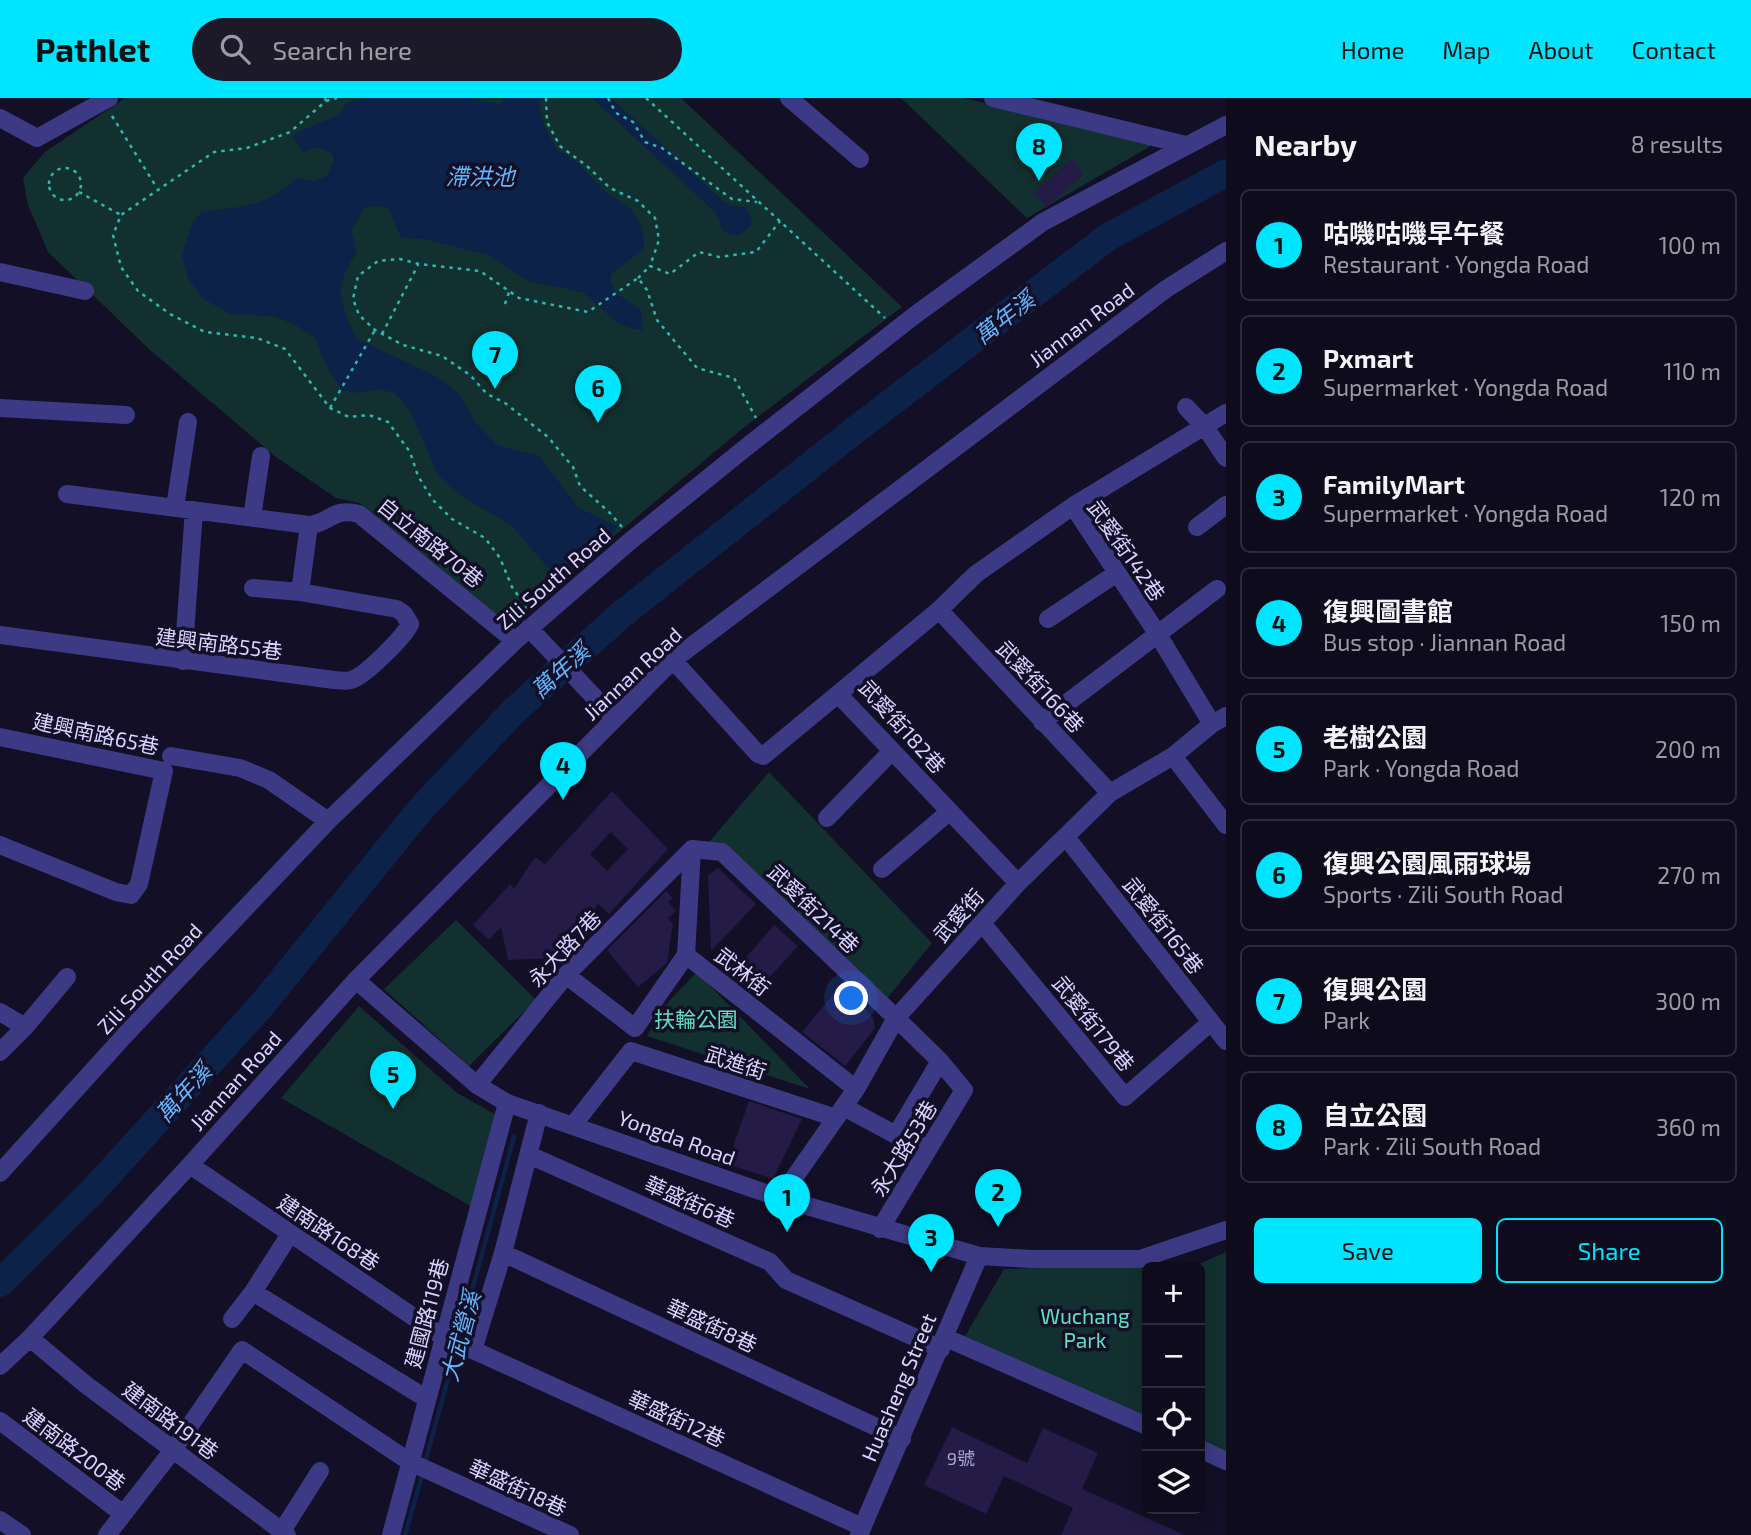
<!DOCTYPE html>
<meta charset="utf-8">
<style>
:root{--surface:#0e0b1c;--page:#1c1929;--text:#f1f3f6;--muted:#9b9ba3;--line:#2e2b3b;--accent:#00e5ff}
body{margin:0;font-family:"Exo 2","Noto Sans TC",sans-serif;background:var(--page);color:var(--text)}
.controls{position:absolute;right:21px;bottom:21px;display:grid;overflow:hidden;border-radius:10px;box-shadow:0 4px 18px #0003}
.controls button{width:63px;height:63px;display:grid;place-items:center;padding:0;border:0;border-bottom:2px solid var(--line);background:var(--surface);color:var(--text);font:35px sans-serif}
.you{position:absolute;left:852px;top:901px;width:24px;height:24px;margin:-18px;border:5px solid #fff;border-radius:50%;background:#1a73e8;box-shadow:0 0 0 10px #1a73e833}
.badge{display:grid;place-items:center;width:46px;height:46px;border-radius:50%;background:var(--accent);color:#111;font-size:23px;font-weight:700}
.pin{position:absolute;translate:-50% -58px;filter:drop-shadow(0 2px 4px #0008)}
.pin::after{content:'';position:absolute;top:37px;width:24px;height:21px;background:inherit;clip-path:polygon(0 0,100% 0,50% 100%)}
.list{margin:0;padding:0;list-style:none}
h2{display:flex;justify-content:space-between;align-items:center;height:91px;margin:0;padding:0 28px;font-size:30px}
h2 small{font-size:23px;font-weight:400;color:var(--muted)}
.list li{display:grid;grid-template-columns:46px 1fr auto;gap:21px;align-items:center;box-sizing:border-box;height:112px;margin:0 14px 14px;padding:0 14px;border:2px solid var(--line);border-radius:10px}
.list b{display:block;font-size:26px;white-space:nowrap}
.list p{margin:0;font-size:23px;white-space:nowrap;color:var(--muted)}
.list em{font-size:23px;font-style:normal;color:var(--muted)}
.actions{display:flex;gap:14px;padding:21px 28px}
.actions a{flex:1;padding:16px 0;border:2px solid var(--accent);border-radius:10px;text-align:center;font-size:24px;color:var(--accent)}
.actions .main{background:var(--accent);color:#111}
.icon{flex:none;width:38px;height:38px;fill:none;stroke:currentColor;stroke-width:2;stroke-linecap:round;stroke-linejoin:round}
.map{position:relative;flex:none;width:1226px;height:1437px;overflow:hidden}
header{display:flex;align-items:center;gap:42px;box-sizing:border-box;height:98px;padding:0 35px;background:var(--accent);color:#111}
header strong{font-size:33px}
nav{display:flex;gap:38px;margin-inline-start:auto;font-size:24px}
.search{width:490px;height:63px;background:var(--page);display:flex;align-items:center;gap:18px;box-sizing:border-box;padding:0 24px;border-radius:38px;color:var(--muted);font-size:26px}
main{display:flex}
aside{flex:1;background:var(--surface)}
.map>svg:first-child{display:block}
.green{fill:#12302f}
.water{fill:#0c2248}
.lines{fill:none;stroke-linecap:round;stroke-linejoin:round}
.stream{stroke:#0c2248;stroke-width:4.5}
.river{stroke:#0c2248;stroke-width:28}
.building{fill:#241b47;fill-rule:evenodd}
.path{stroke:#2fb8b0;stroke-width:2.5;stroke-dasharray:3.5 5;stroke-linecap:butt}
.minor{stroke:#3d3a85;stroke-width:18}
.labels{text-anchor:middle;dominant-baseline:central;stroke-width:7;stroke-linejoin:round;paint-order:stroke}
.number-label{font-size:18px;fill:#aca6d1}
.street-label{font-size:21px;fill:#d9d4ff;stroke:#130f26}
.park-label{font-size:21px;fill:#5fe0c0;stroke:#130f26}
.water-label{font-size:23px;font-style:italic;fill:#62b6ff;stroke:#130f26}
</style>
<header>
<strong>Pathlet</strong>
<div class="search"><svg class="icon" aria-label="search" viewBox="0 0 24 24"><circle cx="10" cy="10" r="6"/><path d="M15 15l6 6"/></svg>Search here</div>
<nav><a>Home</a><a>Map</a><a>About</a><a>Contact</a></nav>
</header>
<main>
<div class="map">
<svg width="1226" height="1437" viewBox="0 0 1226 1437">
<rect width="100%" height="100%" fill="#130f26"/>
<path class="green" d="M 125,0 L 681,0 L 902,209 L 742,331 L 508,527 L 360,405 L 336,400 L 276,359 L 150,252 L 48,154 L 28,107 L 23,80 L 45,54 Z
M 901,0 L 964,0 L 1154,46 L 1027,120 Z
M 769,674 L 932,845 L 881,908 L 708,745 Z
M 456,822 L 536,902 L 469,968 L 384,891 Z
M 697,874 L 810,991 L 647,938 L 669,903 Z
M 359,908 L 457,995 L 505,1022 L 474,1110 L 281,1000 Z
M 1226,1154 L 1226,1356 L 1200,1345 L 1200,1169 L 1147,1169 L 1147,1322 L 963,1242 L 1004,1171 L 1199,1166 Z"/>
<path class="water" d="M 367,0 L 470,0 L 500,6 L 506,0 L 542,0 L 539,5 L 544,28 L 557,51 L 578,65 L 603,92 L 630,110 L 642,129 L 644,151 L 612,175 L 610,182 L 616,195 L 641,212 L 643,233 L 620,227 L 583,194 L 528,183 L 488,157 L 424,141 L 401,140 L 389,111 L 381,108 L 365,109 L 351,132 L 357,154 C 332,190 339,202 356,240 L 441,281 L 460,297 L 476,325 L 497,347 L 539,358 L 579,410 L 619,429 L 559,482 L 511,427 L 461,398 L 438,377 L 410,313 L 395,295 L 378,291 L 360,295 L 344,293 L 329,274 L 315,240 L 294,226 L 272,218 L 230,216 L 202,200 L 188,180 L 182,157 L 192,126 L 201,114 C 244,108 263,111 297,80 L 312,83 L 327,78 L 334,63 L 332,55 L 318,49 L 302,54 L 292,37 L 338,17 L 347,5 Z
M 592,0 L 611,0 L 723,103 L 731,108 L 745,109 L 750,116 L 752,126 C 742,138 733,141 721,131 L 720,122 L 716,115 Z"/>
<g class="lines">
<path class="stream" d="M 425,1365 L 514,1039
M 405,1437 L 423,1374"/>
<path class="river" d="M 0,1185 L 92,1094 L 261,908 L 420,712 L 515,612 L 622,516 L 859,329 L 1108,139 L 1226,75"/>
</g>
<path class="building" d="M 1073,60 L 1083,77 L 1046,110 L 1034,94 Z
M 612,693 L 668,751 L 609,816 L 598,806 L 579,838 L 572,834 L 553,860 L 508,862 L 501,829 L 489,842 L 473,827 L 510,786 L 514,791 L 535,759 L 545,766 ZM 611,734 L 628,751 L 607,773 L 590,756 Z
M 718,770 L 756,806 L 711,853 L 708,777 Z
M 666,793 L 673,800 L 668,804 L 676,813 L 668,820 L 673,826 L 667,865 L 638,889 L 607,852 Z
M 774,827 L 798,848 L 760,890 L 737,870 Z
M 842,886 L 873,920 L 875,930 L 846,967 L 844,967 L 802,934 Z
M 749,1003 L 802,1021 L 773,1081 L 727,1066 Z
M 952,1329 L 1027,1365 L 1043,1330 L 1098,1355 L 1082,1391 L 1185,1437 L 1061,1437 L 1073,1410 L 1004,1378 L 986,1416 L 924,1387 Z"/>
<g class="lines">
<path class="path" d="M 325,0 L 326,3 L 290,34 L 247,50 L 214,54 L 121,117 L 113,137 L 121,169 L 138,193 L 170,216 L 205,234 L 257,240 L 285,251 L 330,310 L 349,319 L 369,317 L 388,324 L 410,354 L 418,378 L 433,402 L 452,421 L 485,440 L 500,460 L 512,489 L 527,510
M 546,0 L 547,24 L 560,48 L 587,68 L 610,90 L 638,103 L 655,120 L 659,142 L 650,168 L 670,176 L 699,154 L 719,159 L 756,154 L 780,123
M 608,0 L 616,15 L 633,24 L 645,44 L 662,50 L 732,101 L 757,104
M 646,0 L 885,220
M 326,3 L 337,0
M 112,18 L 157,90
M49 86a16 16 0 1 1 32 0a16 16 0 1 1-32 0Z
M 79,94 L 121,117
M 638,180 L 650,168
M 505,206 L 509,194
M 382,236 L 418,167
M 330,310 L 375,232
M 622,429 L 609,414 L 580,388 L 573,369 L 548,339 L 505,305 L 487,296 L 470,277 L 442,258 L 403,247 L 375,232 L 359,217 L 353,201 L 358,178 L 378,163 L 400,161 L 419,166 L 480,173 L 519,200 L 588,214 L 638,180 L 647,192 L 657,222 L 697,270 L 734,280 L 756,320"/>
<path class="minor" d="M 789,0 L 860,61
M 993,0 L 1186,47
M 0,20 L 37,40 L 109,0
M 0,174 L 85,193
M 1186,309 L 1205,329 L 1226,360
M 0,310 L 126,317
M 67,396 L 309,427 C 331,425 332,409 359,416 L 515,543
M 1073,408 L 1226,315
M 175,409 L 188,324
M 252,420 L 261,358
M 1197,429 L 1226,407
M 300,494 L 309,427
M 939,512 L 1110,695
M 1048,521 L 1117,475
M 529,530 L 614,620
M 0,537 L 334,582 C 339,582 346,584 351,582 C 364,579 405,538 410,526 L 404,516 L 397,511 L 300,494 L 253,490
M 673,562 L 758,656 L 763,658 L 838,596
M 183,563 L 194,412
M 1042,624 L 1217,491
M 0,639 L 164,673 L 139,786 L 131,797 L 116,794 L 0,747
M 171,658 L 240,670 L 269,682 L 328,723
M 1173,658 L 1226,727
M 827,720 L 892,653
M 1066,739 L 1226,943
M 692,751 L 722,754 L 896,920 L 940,963 L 964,992 L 880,1131
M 692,751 L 686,857 L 856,991
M 882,771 L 949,714
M 1018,785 L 838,596 L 939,512 L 976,476 L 1073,408 L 1157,535 L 1212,626
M 982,825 L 1125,999 L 1211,924
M 566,877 L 635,930 L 686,857
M 356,882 L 477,987 L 507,1005 L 780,1100 L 979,1158 L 1031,1161 L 1140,1161 L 1226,1132
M 0,914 L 25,929
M 0,954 L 25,929 L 67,879
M 477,987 L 566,877 L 692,751
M 844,1009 L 896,1037 L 928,1051
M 539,1015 L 503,1155 L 473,1252 L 862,1429
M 574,1026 L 631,953 L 836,1020
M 896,1037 L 940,963
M 529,1057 L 770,1164 L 786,1182 L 941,1251
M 190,1067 L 443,1239
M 0,1075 L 126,936 L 328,723 L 515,543 L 629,444 L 749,347 L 915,217 L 1043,124 L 1226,27
M 780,1100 L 856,991 L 896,920 L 1018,785 L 1110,695 L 1173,658 L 1212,626 L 1226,618
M 503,1155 L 902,1341
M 253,1194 L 427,1301
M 232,1221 L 253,1194 L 290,1136
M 944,1239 L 1147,1328
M 30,1240 L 85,1286 L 287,1437
M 0,1268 L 30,1240 L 190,1067 L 356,882 L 673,562 L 1166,191 L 1226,153
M 0,1323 L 122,1415
M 1200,1351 L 1226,1363
M 0,1422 L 22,1437
M 282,1433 L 320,1373
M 107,1437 L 173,1352 L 242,1252 L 410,1364 L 570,1437
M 391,1437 L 507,1005
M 859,1437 L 979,1158"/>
</g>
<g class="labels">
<g class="number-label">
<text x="961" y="1360">9號</text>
</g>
<g class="street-label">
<text transform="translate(1081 226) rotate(-37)">Jiannan Road</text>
<text transform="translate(431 444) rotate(39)">自立南路70巷</text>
<text transform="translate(1127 452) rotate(55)">武愛街142巷</text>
<text transform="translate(553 480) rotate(-41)">Zili South Road</text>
<text transform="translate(219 545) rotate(7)">建興南路55巷</text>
<text transform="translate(632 575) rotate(-43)">Jiannan Road</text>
<text transform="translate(1041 588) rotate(47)">武愛街166巷</text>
<text transform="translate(903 628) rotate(48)">武愛街182巷</text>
<text transform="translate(96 635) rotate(12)">建興南路65巷</text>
<text transform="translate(814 810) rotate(44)">武愛街214巷</text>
<text transform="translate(958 817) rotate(-48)">武愛街</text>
<text transform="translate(1164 827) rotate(52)">武愛街165巷</text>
<text transform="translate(564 850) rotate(-47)">永大路7巷</text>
<text transform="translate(743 873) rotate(38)">武林街</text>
<text transform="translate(149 880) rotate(-47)">Zili South Road</text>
<text transform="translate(1094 925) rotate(51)">武愛街179巷</text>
<text transform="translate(736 964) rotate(18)">武進街</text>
<text transform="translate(235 982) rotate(-48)">Jiannan Road</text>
<text transform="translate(677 1039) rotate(20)">Yongda Road</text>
<text transform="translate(903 1050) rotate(-59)">永大路53巷</text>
<text transform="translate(690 1103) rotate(24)">華盛街6巷</text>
<text transform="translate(329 1134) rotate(34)">建南路168巷</text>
<text transform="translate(426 1215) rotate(-75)">建國路119巷</text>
<text transform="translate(712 1227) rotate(25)">華盛街8巷</text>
<text transform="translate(898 1289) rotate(-67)">Huasheng Street</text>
<text transform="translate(677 1320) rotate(25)">華盛街12巷</text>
<text transform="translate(171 1322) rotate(37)">建南路191巷</text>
<text transform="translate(75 1351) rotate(37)">建南路200巷</text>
<text transform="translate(518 1389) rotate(25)">華盛街18巷</text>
</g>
<g class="park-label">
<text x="696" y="920">扶輪公園</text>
<text x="1085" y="1217">Wuchang<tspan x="1085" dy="24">Park</tspan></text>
</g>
<g class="water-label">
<text x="480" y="78">滯洪池</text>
<text transform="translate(1004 219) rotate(-38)">萬年溪</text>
<text transform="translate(560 572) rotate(-42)">萬年溪</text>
<text transform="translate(183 994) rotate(-48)">萬年溪</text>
<text transform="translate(460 1238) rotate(-75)">大武營溪</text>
</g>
</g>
</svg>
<div class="controls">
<button>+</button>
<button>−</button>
<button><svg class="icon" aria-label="locate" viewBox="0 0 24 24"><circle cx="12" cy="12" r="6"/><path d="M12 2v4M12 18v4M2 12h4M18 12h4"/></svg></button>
<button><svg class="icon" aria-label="layers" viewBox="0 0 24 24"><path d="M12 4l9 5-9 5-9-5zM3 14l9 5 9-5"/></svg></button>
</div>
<div class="you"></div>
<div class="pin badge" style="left:787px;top:1134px">1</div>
<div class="pin badge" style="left:998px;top:1129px">2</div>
<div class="pin badge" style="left:931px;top:1174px">3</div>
<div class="pin badge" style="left:563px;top:702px">4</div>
<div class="pin badge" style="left:393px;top:1011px">5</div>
<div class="pin badge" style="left:598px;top:325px">6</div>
<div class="pin badge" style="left:495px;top:291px">7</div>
<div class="pin badge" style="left:1039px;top:83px">8</div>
</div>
<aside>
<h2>Nearby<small>8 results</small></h2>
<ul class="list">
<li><span class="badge">1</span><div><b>咕嘰咕嘰早午餐</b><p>Restaurant · Yongda Road</p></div><em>100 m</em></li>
<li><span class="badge">2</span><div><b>Pxmart</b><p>Supermarket · Yongda Road</p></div><em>110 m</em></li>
<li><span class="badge">3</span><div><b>FamilyMart</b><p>Supermarket · Yongda Road</p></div><em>120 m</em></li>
<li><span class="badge">4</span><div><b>復興圖書館</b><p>Bus stop · Jiannan Road</p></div><em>150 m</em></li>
<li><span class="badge">5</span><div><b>老樹公園</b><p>Park · Yongda Road</p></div><em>200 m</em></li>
<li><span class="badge">6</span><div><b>復興公園風雨球場</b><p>Sports · Zili South Road</p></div><em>270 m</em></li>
<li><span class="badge">7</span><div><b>復興公園</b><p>Park</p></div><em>300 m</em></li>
<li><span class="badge">8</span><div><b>自立公園</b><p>Park · Zili South Road</p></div><em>360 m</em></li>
</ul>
<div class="actions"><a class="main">Save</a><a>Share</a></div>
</aside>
</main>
